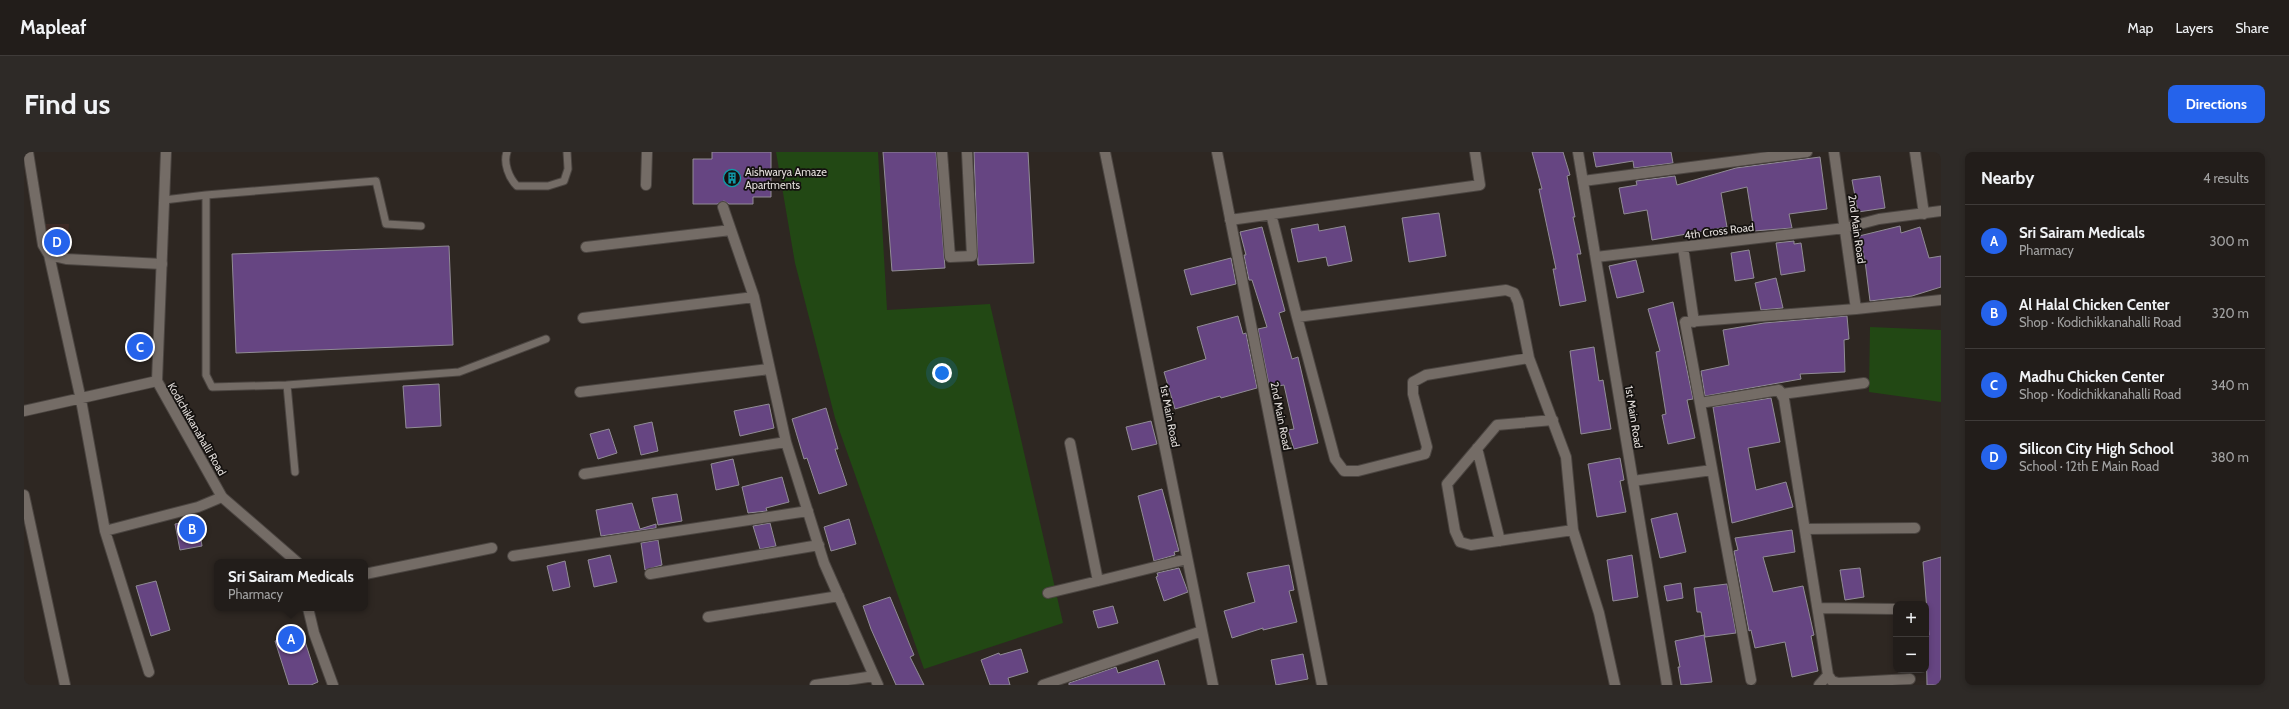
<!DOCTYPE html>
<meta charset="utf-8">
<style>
:root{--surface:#221d1a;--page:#2e2a27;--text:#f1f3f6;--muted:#a2a2a2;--line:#3f3b39;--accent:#2563eb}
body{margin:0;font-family:Cabin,sans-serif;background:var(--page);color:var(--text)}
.controls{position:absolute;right:12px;bottom:12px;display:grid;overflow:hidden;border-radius:8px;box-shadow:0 2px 6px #0003}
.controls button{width:36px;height:36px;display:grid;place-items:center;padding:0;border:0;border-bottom:1px solid var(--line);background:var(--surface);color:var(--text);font:20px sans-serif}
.you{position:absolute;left:918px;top:221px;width:14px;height:14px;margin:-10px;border:3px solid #fff;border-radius:50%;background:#1a73e8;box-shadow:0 0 0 6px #1a73e833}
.badge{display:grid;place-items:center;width:26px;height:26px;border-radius:50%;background:var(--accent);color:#fff;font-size:13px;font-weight:700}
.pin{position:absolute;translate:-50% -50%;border:2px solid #fff;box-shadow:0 1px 4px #0006}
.popup{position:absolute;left:190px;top:407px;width:154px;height:52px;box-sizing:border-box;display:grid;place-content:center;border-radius:8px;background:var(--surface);filter:drop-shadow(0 1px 3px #0005);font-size:13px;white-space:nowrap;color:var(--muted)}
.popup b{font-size:15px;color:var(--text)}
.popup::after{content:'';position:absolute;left:50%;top:100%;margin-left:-8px;border:8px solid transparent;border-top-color:var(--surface)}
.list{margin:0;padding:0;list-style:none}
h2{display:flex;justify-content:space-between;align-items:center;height:52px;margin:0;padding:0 16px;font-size:17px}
h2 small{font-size:13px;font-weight:400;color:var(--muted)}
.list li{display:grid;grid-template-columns:26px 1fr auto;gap:12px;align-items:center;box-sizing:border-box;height:72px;padding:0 16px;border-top:1px solid var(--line)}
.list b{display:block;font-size:15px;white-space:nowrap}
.list p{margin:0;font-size:13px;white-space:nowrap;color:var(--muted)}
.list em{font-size:13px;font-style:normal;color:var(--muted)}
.map{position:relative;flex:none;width:1917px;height:533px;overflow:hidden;border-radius:8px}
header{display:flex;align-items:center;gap:24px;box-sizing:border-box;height:56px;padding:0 20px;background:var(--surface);border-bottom:1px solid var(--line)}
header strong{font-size:19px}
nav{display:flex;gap:22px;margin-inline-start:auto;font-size:14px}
.intro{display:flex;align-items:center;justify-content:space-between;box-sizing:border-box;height:96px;padding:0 24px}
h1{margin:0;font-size:28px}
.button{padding:10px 18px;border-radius:8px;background:var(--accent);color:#fff;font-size:14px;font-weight:700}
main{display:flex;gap:24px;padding:0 24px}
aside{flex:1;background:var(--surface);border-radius:8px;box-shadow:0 2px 6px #0003}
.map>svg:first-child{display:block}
.education{fill:#3e2b26}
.green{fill:#224814}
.building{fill:#664582;stroke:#918c95}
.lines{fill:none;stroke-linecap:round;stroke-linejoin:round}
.lane-casing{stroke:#4b4541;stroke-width:9}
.street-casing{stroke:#4b4541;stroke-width:12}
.secondary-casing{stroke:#4b4541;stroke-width:12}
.lane{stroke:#746c66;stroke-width:7}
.street{stroke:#746c66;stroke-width:10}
.secondary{stroke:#746c66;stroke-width:10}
.labels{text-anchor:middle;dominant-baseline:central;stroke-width:3.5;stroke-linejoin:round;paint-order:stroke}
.poi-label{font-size:11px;fill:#e1dcd9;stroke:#14110f;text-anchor:start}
.street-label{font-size:11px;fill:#e1dcd9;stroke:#14110f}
</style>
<header>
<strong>Mapleaf</strong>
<nav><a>Map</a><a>Layers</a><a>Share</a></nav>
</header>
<div class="intro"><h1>Find us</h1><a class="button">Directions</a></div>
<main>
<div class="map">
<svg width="1917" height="533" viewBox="0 0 1917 533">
<rect width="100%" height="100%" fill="#2e2722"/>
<path class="education" d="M 17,72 L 45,72 L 42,109 L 26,108 Z"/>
<path class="green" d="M 752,0 L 854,0 L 863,158 L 966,152 L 1039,471 L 900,517 L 811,266 L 771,111 Z
M 1846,175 L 1917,178 L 1917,250 L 1845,240 Z"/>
<path class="building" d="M 688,0 L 747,0 L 747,45 L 729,45 L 729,52 L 705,52 L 700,49 L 693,52 L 669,52 L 669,7 L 688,7 Z
M 859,0 L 912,0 L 921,116 L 868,119 Z
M 950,0 L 1004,0 L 1010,111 L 954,113 Z
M 1508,0 L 1539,0 L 1546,23 L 1543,24 L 1551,65 L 1549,65 L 1557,102 L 1553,102 L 1562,149 L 1536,154 L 1529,117 L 1532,117 L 1515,37 L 1518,37 Z
M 1569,0 L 1647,0 L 1649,11 L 1610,16 L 1609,9 L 1572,15 Z
M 1796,5 L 1803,57 L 1765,62 L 1768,76 L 1730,79 L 1723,35 L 1697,41 L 1703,75 L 1628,88 L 1623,58 L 1600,62 L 1595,36 L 1613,33 L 1612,29 L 1651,24 L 1653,33 L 1712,16 Z
M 1856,24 L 1861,56 L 1834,60 L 1828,28 Z
M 1415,61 L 1422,104 L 1385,110 L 1378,66 Z
M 1294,72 L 1295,79 L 1321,74 L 1328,109 L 1304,114 L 1302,105 L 1274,110 L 1267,77 Z
M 1876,74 L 1877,81 L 1896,75 L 1905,106 L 1917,104 L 1917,135 L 1888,144 L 1846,149 L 1841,109 L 1835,84 Z
M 1238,75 L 1261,159 L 1255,161 L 1268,207 L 1274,205 L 1294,291 L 1270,297 L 1264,278 L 1270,277 L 1260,233 L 1254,234 L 1254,231 L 1245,233 L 1234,177 L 1243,175 L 1228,128 L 1225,128 L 1220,103 L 1222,103 L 1216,80 Z
M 1770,89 L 1770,92 L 1777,91 L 1781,119 L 1757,123 L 1752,91 Z
M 425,94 L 429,193 L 212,201 L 208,102 Z
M 1725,98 L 1730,126 L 1711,129 L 1707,101 Z
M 1207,106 L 1212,132 L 1167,143 L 1160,118 Z
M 1612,108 L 1620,140 L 1593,146 L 1585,114 Z
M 1752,126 L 1759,156 L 1737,158 L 1731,131 Z
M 1649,150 L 1669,247 L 1663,248 L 1671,286 L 1644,292 L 1638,263 L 1642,262 L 1632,200 L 1636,199 L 1624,157 Z
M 1214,164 L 1219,182 L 1222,181 L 1233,236 L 1197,246 L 1196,244 L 1151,257 L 1140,220 L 1182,207 L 1173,175 Z
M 1823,164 L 1825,187 L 1820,188 L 1821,220 L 1776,222 L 1777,227 L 1681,244 L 1677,219 L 1705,213 L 1699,178 L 1740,171 Z
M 1570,195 L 1575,229 L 1579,228 L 1587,277 L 1557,282 L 1546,199 Z
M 415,232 L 417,274 L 382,276 L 379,234 Z
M 1747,246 L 1756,290 L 1724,296 L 1732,338 L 1762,330 L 1769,355 L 1708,371 L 1689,255 Z
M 745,252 L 750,276 L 716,284 L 710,259 Z
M 802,256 L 814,297 L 811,297 L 823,333 L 795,342 L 783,306 L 780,307 L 768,267 Z
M 1127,269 L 1133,292 L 1108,298 L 1102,275 Z
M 628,270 L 634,299 L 617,303 L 610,274 Z
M 585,277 L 593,301 L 574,307 L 566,282 Z
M 1596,306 L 1600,328 L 1596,329 L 1602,360 L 1573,365 L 1564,312 Z
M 709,307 L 715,333 L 692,338 L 687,312 Z
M 758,325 L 765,350 L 742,356 L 743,359 L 724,361 L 718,335 Z
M 1138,337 L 1155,399 L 1150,400 L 1151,403 L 1130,409 L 1114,344 Z
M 653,342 L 658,369 L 634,373 L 628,346 Z
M 608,351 L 616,377 L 632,372 L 632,376 L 577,384 L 572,358 Z
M 1653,361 L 1662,400 L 1636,406 L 1627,367 Z
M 825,367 L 832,392 L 807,399 L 800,375 Z
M 174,368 L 178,394 L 156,398 L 151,372 Z
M 746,371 L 752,394 L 736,397 L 729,374 Z
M 1768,378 L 1771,400 L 1739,405 L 1749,440 L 1779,434 L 1790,483 L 1787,484 L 1794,519 L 1768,525 L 1761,490 L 1731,496 L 1727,478 L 1725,479 L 1710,399 L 1714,398 L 1711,386 Z
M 634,388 L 638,413 L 621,418 L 617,391 Z
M 586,403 L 593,430 L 570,435 L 564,408 Z
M 1608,403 L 1614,445 L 1589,449 L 1583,408 Z
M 1917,405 L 1917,533 L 1903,533 L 1902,484 L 1905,483 L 1899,410 Z
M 541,409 L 546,435 L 529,439 L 523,414 Z
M 1265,413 L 1270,438 L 1265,439 L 1273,470 L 1239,478 L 1239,476 L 1208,486 L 1200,459 L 1231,450 L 1223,421 Z
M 1155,416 L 1164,440 L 1140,449 L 1132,425 L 1134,424 L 1133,421 Z
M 1836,416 L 1840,445 L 1821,448 L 1816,418 Z
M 132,429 L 146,478 L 127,484 L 112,434 Z
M 1657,431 L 1659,446 L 1643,449 L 1640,434 Z
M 1703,432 L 1712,481 L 1681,485 L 1677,460 L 1673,460 L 1670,436 Z
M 866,445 L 890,503 L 886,505 L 900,533 L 872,533 L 847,477 L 839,454 Z
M 1089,454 L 1094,471 L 1074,476 L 1069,459 Z
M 278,480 L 294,530 L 287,533 L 265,533 L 251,489 Z
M 1680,483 L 1688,530 L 1657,533 L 1654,515 L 1656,515 L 1651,489 Z
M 997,497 L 1004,520 L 984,526 L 986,533 L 966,533 L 957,508 L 975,501 L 976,503 Z
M 1279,502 L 1284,527 L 1252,533 L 1247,508 Z
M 1134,508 L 1141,533 L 1045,533 L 1045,531 L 1092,515 L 1094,521 Z"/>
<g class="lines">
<g class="lane-casing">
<path id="lane" d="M 483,0 C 479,11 485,26 493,34 L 524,34 L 540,29 L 544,17 L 543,0
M 182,43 L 352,29 L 362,72 L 397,74
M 140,48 L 182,43 L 182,223 L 188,235 L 263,233 L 435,220 L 522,187
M 263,233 L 271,320"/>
</g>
<g class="street-casing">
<path id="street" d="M 4,0 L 19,93 L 25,103 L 42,107 L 138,112
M 918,0 L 926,105 L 948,104 L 943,0
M 1081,0 L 1189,533
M 1193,0 L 1298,533
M 1810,0 L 1832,157
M 1891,0 L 1900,62
M 1559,29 L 1783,0
M 622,33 L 623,0
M 699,55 L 730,145 L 762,290 L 800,411 L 854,533
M 1247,62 L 1273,165
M 1206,68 L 1456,33 L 1451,0
M 562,95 L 707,78
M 1659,95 L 1670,170
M 25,103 L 57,248 L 81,379 L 125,520
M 1572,105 L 1821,76 L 1855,67 L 1917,59
M 559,166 L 730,145
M 1505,206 L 1402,223 L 1389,230 L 1389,242 L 1403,295 L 1401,302 L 1334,319 L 1320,319 L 1311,307 L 1273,165 L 1482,138 L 1490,141 L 1494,150 L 1505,206 L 1542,305 L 1549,378 L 1575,461 L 1591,533
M 556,240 L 745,217
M 1758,242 L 1840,231
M 1676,251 L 1755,238 L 1760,247 L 1804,523 L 1808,529 L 1814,531 L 1886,527
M 0,259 L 133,229
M 1529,268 L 1473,273 L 1423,332 L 1431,379 L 1436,390 L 1447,393 L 1549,378
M 1046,291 L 1074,429 L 1163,407
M 1453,296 L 1476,389
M 560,322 L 762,290
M 1609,329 L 1688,318
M 0,343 L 41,533
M 1781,377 L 1891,376
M 81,379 L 174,355 L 198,345
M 489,404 L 784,359
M 341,422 L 468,396
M 626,422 L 795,393
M 1024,441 L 1074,429
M 1794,456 L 1872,457
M 684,465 L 815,444
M 1727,528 L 1661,170 L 1832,157 L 1917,148
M 791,533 L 850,524
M 1019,533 L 1178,479
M 1795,533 L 1804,523"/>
</g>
<g class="secondary-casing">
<path id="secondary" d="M 142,0 L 133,229 L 198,345 L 273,410
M 1554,0 L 1643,533
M 284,456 L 290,481 L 309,533"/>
</g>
<use href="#lane" class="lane"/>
<use href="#street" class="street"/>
<use href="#secondary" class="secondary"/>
</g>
<defs>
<g id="building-ring" transform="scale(0.9)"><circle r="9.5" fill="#14110f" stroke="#0f9aa8" stroke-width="1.5"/><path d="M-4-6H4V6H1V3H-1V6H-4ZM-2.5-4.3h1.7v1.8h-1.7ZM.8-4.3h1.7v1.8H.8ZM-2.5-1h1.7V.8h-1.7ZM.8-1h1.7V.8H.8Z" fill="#0f9aa8"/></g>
</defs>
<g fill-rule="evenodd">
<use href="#building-ring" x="708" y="26"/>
</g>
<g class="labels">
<g class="poi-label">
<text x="721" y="20">Aishwarya Amaze<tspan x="721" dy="13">Apartments</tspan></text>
</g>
<g class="street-label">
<text transform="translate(1833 77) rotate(82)">2nd Main Road</text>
<text transform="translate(1695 79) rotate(-7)">4th Cross Road</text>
<text transform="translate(1146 264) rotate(79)">1st Main Road</text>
<text transform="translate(1257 264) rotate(79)">2nd Main Road</text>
<text transform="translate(1610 265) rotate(81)">1st Main Road</text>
<text transform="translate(173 277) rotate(60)">Kodichikkanahalli Road</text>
</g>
</g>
</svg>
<div class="controls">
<button>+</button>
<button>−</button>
</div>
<div class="you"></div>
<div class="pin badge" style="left:267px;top:487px">A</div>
<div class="popup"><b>Sri Sairam Medicals</b>Pharmacy</div>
<div class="pin badge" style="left:168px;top:377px">B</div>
<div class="pin badge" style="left:116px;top:195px">C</div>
<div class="pin badge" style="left:33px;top:90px">D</div>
</div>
<aside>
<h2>Nearby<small>4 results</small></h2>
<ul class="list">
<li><span class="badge">A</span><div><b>Sri Sairam Medicals</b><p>Pharmacy</p></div><em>300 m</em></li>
<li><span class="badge">B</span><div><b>Al Halal Chicken Center</b><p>Shop · Kodichikkanahalli Road</p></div><em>320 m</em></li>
<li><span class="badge">C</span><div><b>Madhu Chicken Center</b><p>Shop · Kodichikkanahalli Road</p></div><em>340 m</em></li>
<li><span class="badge">D</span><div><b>Silicon City High School</b><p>School · 12th E Main Road</p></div><em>380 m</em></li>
</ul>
</aside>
</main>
